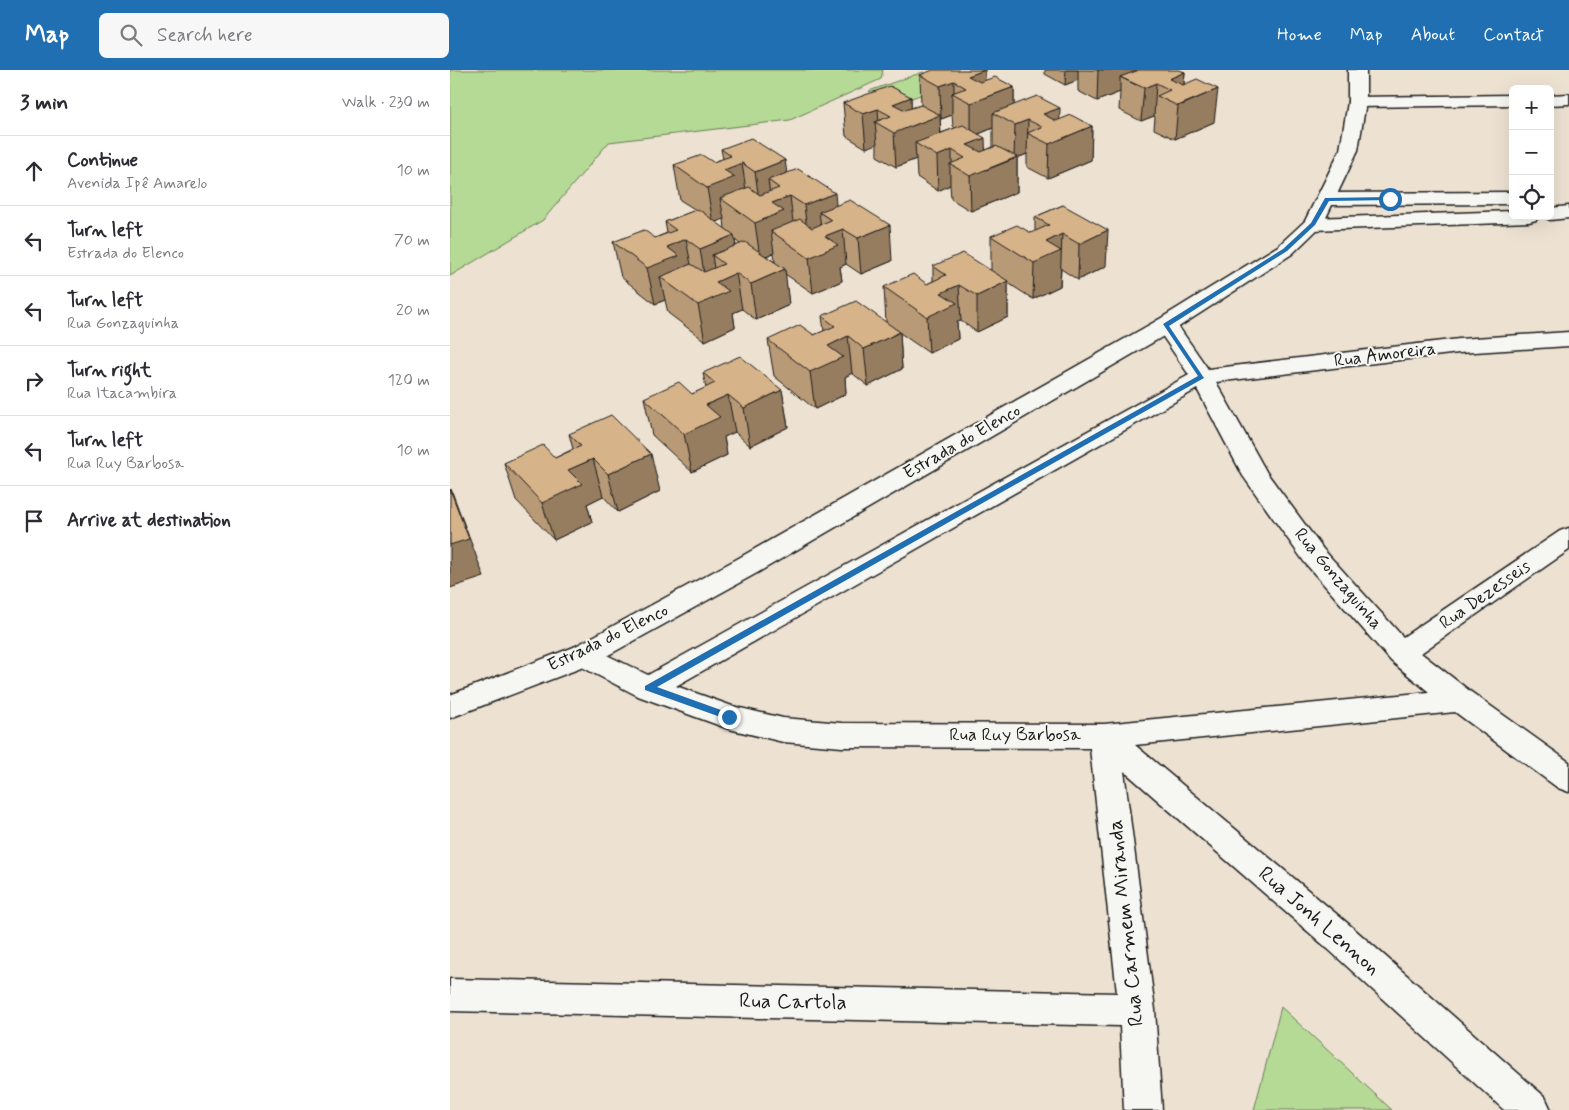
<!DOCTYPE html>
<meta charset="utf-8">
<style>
:root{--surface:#fff;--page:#f7f7f7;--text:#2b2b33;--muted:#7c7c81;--line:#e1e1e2;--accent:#1f6fb2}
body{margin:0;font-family:Mynerve,sans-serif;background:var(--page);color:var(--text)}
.controls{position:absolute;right:15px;top:15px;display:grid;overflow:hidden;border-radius:8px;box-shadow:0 5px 20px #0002}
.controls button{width:45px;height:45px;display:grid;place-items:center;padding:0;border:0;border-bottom:1px solid var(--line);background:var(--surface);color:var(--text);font:25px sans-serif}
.stop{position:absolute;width:15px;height:15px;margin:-11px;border:4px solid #1f6fb2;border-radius:50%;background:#fff}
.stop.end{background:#1f6fb2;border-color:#fff;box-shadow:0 1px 5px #0008}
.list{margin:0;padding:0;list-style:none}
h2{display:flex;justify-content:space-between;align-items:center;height:65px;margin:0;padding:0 20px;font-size:21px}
h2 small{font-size:16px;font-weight:400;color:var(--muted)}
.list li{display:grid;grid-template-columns:32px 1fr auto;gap:15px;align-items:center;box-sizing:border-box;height:70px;padding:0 20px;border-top:1px solid var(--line)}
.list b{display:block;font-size:19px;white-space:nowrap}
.list p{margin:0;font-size:16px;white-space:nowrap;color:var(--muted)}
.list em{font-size:16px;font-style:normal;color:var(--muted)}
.icon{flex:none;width:28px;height:28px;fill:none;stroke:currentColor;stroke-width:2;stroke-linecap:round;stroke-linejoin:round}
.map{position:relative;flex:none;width:1119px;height:1040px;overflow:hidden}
header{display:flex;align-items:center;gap:30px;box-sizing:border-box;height:70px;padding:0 25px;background:var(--accent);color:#fff}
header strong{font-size:24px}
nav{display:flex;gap:28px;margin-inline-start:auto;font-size:18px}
.search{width:350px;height:45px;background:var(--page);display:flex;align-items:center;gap:12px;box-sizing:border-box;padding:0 18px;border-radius:8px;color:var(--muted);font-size:19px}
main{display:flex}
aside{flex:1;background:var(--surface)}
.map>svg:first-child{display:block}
.green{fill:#b5da95;stroke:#687b58}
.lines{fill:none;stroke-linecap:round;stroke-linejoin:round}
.street-casing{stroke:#1c1c1c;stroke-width:3}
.secondary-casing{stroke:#1c1c1c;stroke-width:3}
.street{fill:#f6f6f2;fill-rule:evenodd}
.secondary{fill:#f6f6f2;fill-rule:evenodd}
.wall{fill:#b99a76;stroke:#1c1c1c;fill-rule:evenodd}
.shaded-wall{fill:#967d60;stroke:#1c1c1c}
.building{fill:#d7b389;stroke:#1c1c1c}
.route{fill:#1f6fb2}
.labels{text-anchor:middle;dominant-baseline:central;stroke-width:4;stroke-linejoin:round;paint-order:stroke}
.street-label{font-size:18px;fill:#1c1c1c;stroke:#f6f6f2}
.near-street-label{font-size:21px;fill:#1c1c1c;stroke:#f6f6f2}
</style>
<header>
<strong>Map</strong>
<div class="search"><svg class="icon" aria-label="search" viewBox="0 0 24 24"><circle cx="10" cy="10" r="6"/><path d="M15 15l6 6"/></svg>Search here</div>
<nav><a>Home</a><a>Map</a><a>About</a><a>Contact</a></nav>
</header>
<main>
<aside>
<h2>3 min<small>Walk · 230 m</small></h2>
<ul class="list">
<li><svg class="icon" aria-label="ahead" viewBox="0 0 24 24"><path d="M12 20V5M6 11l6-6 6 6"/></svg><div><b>Continue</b><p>Avenida Ipê Amarelo</p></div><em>10 m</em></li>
<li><svg class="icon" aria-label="left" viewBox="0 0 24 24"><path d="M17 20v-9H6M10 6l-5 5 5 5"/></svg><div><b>Turn left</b><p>Estrada do Elenco</p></div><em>70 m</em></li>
<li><svg class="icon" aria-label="left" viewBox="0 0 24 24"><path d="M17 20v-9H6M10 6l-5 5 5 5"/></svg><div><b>Turn left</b><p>Rua Gonzaguinha</p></div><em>20 m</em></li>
<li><svg class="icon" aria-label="right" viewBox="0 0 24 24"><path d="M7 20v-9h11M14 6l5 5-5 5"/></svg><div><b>Turn right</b><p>Rua Itacambira</p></div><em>120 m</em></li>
<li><svg class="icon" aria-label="left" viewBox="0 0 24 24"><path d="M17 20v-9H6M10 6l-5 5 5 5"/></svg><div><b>Turn left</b><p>Rua Ruy Barbosa</p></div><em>10 m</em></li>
<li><svg class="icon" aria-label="arrive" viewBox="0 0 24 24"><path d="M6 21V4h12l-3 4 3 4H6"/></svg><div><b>Arrive at destination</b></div></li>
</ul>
</aside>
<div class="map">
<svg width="1119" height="1040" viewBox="0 0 1119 1040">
<rect width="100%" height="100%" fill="#ede2d2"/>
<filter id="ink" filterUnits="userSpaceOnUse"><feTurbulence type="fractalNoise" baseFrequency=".02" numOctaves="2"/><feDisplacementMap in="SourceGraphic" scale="10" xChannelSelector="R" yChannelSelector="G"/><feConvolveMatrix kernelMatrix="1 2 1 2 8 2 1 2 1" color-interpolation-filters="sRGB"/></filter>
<g filter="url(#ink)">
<path class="green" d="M 0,0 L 433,0 L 431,9 L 340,50 L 159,72 L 93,150 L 0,206 Z
M 473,2 L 497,15 L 443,35 L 419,21 Z
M 831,937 L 942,1040 L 804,1040 Z"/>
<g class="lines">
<g class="street-casing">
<path id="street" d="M 1119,24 L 1119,34 L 1100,35 L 1100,25 Z
M 1063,25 L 1063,35 L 907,37 L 901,36 L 898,32 L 901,28 L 907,27 Z
M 1063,122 L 1063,134 L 877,135 L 870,133 L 867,129 L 870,125 L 877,123 Z
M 1119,136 L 1119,148 L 1100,150 L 1092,146 L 1100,146 L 1100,138 Z
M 1063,141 L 1063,146 L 1089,146 L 1086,150 L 1079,152 L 863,160 L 856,158 L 853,154 L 856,150 L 863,148 Z
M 716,248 L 724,250 L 758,299 L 1009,269 L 1119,262 L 1119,276 L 1009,283 L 766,312 L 817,403 L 873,479 L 953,567 L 1110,461 L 1119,458 L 1119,480 L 971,583 L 1021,622 L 1119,692 L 1119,722 L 1108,718 L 1005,642 L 685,675 L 902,857 L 1095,1027 L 1101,1040 L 1054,1040 L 878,879 L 674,701 L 705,940 L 712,1040 L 674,1040 L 670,956 L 0,941 L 0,909 L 667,923 L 640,678 L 392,677 L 333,672 L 279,659 L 188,626 L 124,593 L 120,585 L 124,577 L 134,574 L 198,605 L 739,305 L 705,255 L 708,250 ZM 747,319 L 793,406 L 855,493 L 941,591 L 979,622 L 654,654 L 392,653 L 333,648 L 282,636 L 226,616 Z"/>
</g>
<g class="secondary-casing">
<path id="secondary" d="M 898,0 L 916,0 L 916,32 L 908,80 L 873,154 L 842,184 L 724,260 L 307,503 L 144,593 L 0,648 L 0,625 L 124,577 L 287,489 L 708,250 L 828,176 L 855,151 L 890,80 L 898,32 Z"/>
</g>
<use href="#street" class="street"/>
<use href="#secondary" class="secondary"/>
</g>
<path class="wall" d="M 595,0 L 687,0 L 687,1 L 735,2 L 734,15 L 764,52 L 725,69 L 704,59 L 705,47 L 704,46 L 691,51 L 669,40 L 670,22 L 647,31 L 628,21 L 628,10 L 615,15 L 595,4 Z
M 470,5 L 535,11 L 564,17 L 564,35 L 610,50 L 642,56 L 641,90 L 598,108 L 577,97 L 577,84 L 567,88 L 567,122 L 521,141 L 501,129 L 500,115 L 488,121 L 467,107 L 466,89 L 446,97 L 427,86 L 427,74 L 416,78 L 396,66 L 393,33 L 461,27 L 461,38 L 471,35 ZM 502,45 L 503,56 L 505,58 L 491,63 L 490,48 L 491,49 ZM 543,58 L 543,77 L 536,80 L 529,64 Z
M 271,79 L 337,103 L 386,135 L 442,191 L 411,204 L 396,194 L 390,197 L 392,211 L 363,223 L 335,204 L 339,235 L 306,250 L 292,239 L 283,243 L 285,257 L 255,271 L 218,243 L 215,230 L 205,234 L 171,207 L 163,172 L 205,168 L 217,163 L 215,152 L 246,140 L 230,130 L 224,95 L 263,92 L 273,89 ZM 274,149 L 275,159 L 265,152 ZM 285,170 L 290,174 L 286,176 ZM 324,183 L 325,192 L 316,186 Z
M 613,135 L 656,196 L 628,210 L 611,199 L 610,216 L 583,229 L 558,213 L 558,247 L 527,262 L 511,251 L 507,252 L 508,269 L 479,283 L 450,263 L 452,299 L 418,316 L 402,303 L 395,307 L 396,324 L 365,339 L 324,306 L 318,270 L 364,265 L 374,261 L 372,246 L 436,253 L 434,217 L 477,214 L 483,211 L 483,196 L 541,200 L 541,166 L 581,163 L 585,161 L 585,147 Z
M 253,303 L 332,320 L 338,357 L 300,376 L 285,362 L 274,367 L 277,385 L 242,402 L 202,365 L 194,328 L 242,324 L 256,318 Z
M 119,364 L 210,421 L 168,442 L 153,426 L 137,434 L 142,452 L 104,470 L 66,430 L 54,393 L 105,388 L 123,379 Z"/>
<path class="shaded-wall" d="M 535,0 L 535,28 L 564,17 L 564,50 L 543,43 L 543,58 L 521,67 L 521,33 L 518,6 Z
M 616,0 L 628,0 L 628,10 L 615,15 Z
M 648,0 L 687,0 L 686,15 L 670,7 L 670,22 L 647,31 Z
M 735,2 L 732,35 L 768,19 L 764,52 L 725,69 L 728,36 L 720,20 L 719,9 Z
M 504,11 L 504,24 L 502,23 L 502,45 L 491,49 L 490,16 Z
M 706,13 L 704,46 L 691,51 L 694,18 Z
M 461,27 L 462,56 L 490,45 L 491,79 L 465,73 L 466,89 L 446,97 L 444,63 L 443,34 Z
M 610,38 L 609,70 L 642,56 L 641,90 L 598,108 L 599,74 L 593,44 Z
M 428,39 L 429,54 L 425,52 L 427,74 L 416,78 L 413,44 Z
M 578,50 L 577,84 L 567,88 L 567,122 L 521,141 L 520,106 L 517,75 L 535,68 L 536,100 L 564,89 L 565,55 Z
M 502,80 L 502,96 L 500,94 L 500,115 L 488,121 L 487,86 Z
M 335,90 L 340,124 L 318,110 L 321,132 L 310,136 L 305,102 Z
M 292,93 L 297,127 L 270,128 L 274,149 L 263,153 L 257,118 L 274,100 Z
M 385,123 L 388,157 L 381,150 L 369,142 L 372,164 L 358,170 L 354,135 Z
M 340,126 L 344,161 L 321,161 L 324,183 L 310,188 L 305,153 L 322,133 Z
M 440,155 L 442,191 L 411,204 L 408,168 Z
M 393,159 L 396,194 L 390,197 L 392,211 L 363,223 L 359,188 L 375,166 Z
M 658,160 L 656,196 L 628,210 L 629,174 Z
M 612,164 L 610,216 L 583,229 L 584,193 L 596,172 Z
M 284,165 L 290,201 L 262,185 L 266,211 L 256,215 L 250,179 Z
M 236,169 L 243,205 L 210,207 L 215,230 L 205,234 L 197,198 L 217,177 Z
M 335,199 L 339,235 L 306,250 L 301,214 Z
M 286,203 L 292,239 L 283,243 L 285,257 L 255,271 L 248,235 L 266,212 Z
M 558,211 L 558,247 L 527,262 L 527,226 Z
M 509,215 L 511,251 L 507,252 L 508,269 L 479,283 L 477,247 L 491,223 Z
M 450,262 L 452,299 L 418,316 L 414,279 Z
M 398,266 L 402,303 L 395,307 L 396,324 L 365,339 L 360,302 L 378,276 Z
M 332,320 L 338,357 L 300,376 L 294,338 Z
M 278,325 L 285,362 L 274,367 L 277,385 L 242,402 L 234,364 L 256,335 Z
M 201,384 L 210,421 L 168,442 L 158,404 Z
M 143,389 L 153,426 L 137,434 L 142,452 L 104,470 L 92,433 L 118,400 Z
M 1,419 L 34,507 L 0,518 L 0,475 Z"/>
<path class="building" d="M 483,0 L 535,0 L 518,6 L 530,12 L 545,7 L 564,17 L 521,33 L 502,23 L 516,18 L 504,11 L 490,16 L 470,5 Z
M 689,0 L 729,0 L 735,2 L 719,9 L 733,15 L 747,9 L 768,19 L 728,36 L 707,26 L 720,20 L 706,13 L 694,18 L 670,7 Z
M 440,16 L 461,27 L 443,34 L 455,40 L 471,35 L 490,45 L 444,63 L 425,52 L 441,46 L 428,39 L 413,44 L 393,33 Z
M 587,26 L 610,38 L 593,44 L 606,51 L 621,45 L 642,56 L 599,74 L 577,63 L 592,57 L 578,50 L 565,55 L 543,43 Z
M 513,55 L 535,68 L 517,75 L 531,82 L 546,76 L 567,87 L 520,106 L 500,94 L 515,88 L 502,80 L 487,86 L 465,73 Z
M 301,68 L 335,90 L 305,102 L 292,93 L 274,100 L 285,107 L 257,118 L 224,95 L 252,85 L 263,92 L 281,86 L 271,79 Z
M 348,99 L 385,123 L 354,135 L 340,126 L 322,133 L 334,141 L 305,153 L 270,128 L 299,117 L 310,125 L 329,118 L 318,110 Z
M 400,130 L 440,155 L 408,168 L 393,159 L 375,166 L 388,175 L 359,188 L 321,161 L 350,149 L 362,158 L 381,150 L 369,142 Z
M 613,135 L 658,160 L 629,174 L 612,164 L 596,172 L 611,181 L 584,193 L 541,166 L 567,155 L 581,163 L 599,155 L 585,147 Z
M 248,139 L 284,165 L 250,179 L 236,169 L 217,177 L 229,186 L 197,198 L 163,172 L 194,160 L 205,168 L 226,160 L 215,152 Z
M 295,172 L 335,199 L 301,214 L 286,203 L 266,212 L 279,221 L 248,235 L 210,207 L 241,194 L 254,202 L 274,194 L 262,185 Z
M 513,183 L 558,211 L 527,226 L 509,215 L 491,223 L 507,233 L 477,247 L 434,217 L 463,204 L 477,214 L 496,205 L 483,196 Z
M 406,231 L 450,262 L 414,279 L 398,266 L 378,276 L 393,287 L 360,302 L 318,270 L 350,255 L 364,265 L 385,256 L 372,246 Z
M 290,286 L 332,320 L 294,338 L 278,325 L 256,335 L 270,347 L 234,364 L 194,328 L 229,312 L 242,324 L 265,313 L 253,303 Z
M 161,345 L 201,384 L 158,404 L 143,389 L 118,400 L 132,414 L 92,433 L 54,393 L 93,375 L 105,388 L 131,376 L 119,364 Z
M 0,419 L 19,469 L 0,475 Z"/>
</g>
<path class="route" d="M 940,127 L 942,130 L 879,131 L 865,155 L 837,181 L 719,256 L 754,308 L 207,617 L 282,644 L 282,649 L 276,649 L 195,620 L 195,616 L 748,306 L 713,254 L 833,179 L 861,153 L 875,128 Z"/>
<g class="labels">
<g class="street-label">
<text transform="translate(935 285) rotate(-7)">Rua Amoreira</text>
<text transform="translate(512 372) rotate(-30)">Estrada do Elenco</text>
<text transform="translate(888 509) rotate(50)">Rua Gonzaguinha</text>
<text transform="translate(1035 525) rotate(-35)">Rua Dezesseis</text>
<text transform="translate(158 568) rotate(-26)">Estrada do Elenco</text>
<text x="565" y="665">Rua Ruy Barbosa</text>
</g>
<g class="near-street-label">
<text transform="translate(869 851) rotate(41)">Rua Jonh Lennon</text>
<text transform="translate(676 853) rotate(-96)">Rua Carmem Miranda</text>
<text transform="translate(343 932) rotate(1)">Rua Cartola</text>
</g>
</g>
</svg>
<div class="controls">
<button>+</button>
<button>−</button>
<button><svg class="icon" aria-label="locate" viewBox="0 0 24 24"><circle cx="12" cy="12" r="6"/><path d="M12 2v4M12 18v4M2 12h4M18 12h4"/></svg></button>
</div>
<div class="stop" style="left:940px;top:129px"></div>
<div class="stop end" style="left:279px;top:647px"></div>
</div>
</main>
